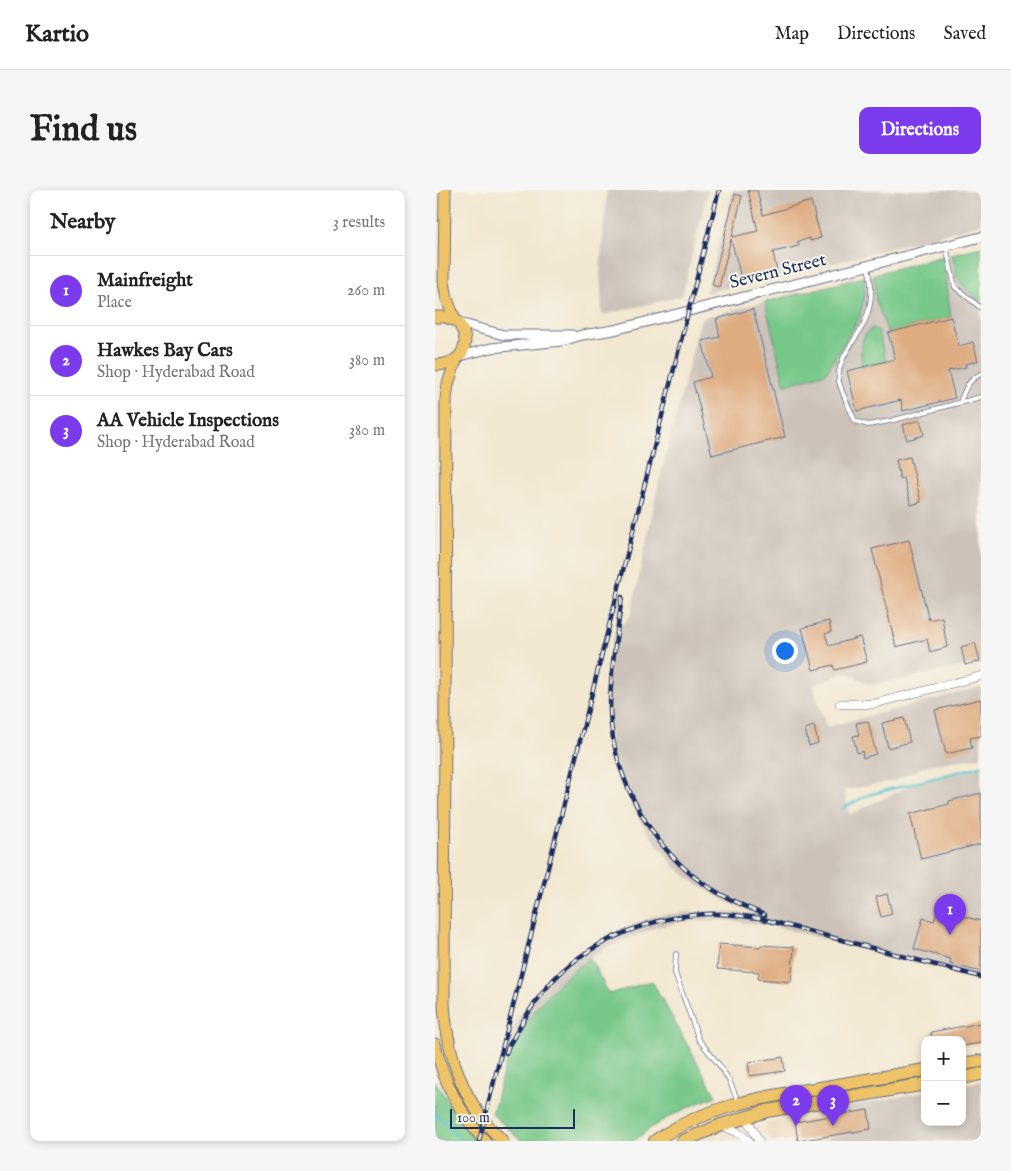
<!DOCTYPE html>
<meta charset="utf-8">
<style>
:root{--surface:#fff;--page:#f6f6f6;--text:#222;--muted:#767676;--line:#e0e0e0;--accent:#7c3aed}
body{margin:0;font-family:"IM FELL English",serif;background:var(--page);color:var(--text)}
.controls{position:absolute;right:15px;bottom:15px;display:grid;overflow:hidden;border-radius:10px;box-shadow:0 2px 8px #0003}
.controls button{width:45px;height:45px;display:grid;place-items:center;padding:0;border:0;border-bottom:1px solid var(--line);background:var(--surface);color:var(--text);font:25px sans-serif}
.scale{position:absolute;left:15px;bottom:12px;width:125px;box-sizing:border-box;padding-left:5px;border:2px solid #1b2f5e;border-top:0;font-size:14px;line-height:18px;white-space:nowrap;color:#1b2f5e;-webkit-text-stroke:4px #f7f3e8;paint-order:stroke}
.you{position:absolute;left:349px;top:460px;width:18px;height:18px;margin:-12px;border:4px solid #fff;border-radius:50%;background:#1a73e8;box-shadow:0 0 0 8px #1a73e833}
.badge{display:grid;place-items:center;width:32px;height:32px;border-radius:50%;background:var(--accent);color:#fff;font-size:16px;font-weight:700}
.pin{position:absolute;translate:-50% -41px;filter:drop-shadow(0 1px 2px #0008)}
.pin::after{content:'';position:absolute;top:26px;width:18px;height:15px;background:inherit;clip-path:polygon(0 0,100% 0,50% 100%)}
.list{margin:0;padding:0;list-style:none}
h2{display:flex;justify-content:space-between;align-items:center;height:65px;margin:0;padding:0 20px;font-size:21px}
h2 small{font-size:16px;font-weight:400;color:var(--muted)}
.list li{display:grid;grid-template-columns:32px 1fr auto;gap:15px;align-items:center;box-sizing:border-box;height:70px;padding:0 20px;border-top:1px solid var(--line)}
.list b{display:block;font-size:19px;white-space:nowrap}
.list p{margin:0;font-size:16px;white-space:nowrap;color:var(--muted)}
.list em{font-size:16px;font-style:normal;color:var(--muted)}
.map{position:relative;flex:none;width:546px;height:951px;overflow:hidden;border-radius:10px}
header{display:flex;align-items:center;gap:30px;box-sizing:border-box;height:70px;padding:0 25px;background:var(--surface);border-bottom:1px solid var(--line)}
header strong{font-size:24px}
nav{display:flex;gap:28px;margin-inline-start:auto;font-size:18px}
.intro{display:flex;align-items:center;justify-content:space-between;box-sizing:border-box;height:120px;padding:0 30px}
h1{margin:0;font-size:35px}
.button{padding:12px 22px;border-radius:10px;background:var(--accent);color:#fff;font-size:18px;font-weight:700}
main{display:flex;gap:30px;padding:0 30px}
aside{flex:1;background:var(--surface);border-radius:10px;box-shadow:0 2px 8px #0003}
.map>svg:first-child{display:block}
.built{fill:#eed7bb}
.industrial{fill:#ccc2b9}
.green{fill:#76c788;stroke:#487b73}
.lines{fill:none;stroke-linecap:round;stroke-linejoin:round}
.stream{stroke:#53becf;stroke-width:2.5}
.building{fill:#deac81}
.service-casing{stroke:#666f86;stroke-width:5.5}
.minor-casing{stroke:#666f86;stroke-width:9}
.tertiary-casing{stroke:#666f86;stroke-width:11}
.primary-casing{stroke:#666f86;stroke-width:13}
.trunk-casing{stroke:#666f86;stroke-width:14}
.service{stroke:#fff;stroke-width:4}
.minor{stroke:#fff;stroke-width:8}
.tertiary{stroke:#fff;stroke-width:9}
.primary{stroke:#efc469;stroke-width:11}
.trunk{stroke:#efc469;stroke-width:12}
.rail-casing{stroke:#1b2f5e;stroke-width:4.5}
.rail{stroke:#f7f3e8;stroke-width:2.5;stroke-dasharray:8;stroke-linecap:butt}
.labels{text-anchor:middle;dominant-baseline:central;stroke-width:4;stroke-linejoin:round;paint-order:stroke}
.street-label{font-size:18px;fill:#1b2f5e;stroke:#f7f3e8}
</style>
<header>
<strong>Kartio</strong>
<nav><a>Map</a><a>Directions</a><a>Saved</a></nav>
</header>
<div class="intro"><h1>Find us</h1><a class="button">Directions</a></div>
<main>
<aside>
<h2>Nearby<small>3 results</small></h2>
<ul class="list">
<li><span class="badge">1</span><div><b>Mainfreight</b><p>Place</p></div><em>260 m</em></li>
<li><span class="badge">2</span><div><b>Hawkes Bay Cars</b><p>Shop · Hyderabad Road</p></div><em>380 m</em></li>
<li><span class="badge">3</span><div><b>AA Vehicle Inspections</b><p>Shop · Hyderabad Road</p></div><em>380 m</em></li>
</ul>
</aside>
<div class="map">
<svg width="546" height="951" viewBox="0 0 546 951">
<rect width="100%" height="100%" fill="#f7f3e8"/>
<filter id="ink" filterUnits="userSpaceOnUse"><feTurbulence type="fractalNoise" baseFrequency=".02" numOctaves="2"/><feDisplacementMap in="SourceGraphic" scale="10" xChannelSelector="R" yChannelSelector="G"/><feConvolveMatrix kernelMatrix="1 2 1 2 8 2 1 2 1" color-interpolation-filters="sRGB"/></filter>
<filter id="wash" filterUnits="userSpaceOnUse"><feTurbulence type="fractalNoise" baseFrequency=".0096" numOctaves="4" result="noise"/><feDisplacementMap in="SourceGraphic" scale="20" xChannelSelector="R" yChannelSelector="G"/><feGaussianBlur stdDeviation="1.12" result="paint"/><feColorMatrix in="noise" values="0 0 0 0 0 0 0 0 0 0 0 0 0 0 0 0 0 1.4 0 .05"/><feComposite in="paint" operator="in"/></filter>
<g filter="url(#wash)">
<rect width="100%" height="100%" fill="#f2e7d0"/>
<path class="built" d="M 388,921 L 393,951 L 337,951 L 329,940 L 332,933 Z"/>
<path class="industrial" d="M 172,0 L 273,0 L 247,106 L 167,125 L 165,81 Z
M 298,0 L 546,0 L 546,34 L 399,73 L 271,103 Z
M 546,57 L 546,473 L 437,495 L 411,482 L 378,495 L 391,537 L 546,497 L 546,567 L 492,575 L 459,591 L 409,600 L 415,624 L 477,595 L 546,578 L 546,790 L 339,736 L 287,730 L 247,732 L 223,737 L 199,746 L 172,757 L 155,768 L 108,809 L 91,833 L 74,864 L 71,857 L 83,828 L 101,802 L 129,774 L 182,741 L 222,725 L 259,722 L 318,723 L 289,710 L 263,695 L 240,677 L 213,643 L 199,619 L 183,582 L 176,553 L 171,521 L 172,493 L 179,444 L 196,425 L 223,296 L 266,128 Z
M 546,891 L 546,951 L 393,951 L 388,921 L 490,902 L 490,932 L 527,932 L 527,895 Z"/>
<path class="green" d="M 546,57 L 546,113 L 532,100 L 522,88 L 517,64 Z
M 508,66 L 516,127 L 453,143 L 441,111 L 439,84 Z
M 429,87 L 430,106 L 424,128 L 391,183 L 350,195 L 330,112 Z
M 438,138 L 443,141 L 451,171 L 427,177 C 426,164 423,145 438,138 Z
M 155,768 L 174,804 L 217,791 L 281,906 C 251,918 224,929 199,951 L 87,951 L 57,924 C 63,904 67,883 74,864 C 91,824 120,793 155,768 Z
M 0,891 L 16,915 L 41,946 L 40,951 L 0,951 Z"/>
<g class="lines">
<path class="stream" d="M 406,619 L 433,605 L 546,576
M 0,923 L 27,951"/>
</g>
<g id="blocks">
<path class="building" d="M 313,0 L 322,0 L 328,25 L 376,11 L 386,48 L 375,51 L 375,48 L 362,52 L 364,56 L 338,62 L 342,82 L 307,91 L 296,49 L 284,97 L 277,95 L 300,4 L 307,6 L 297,47 L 323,41 Z
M 318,119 L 350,247 L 277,265 L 258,192 L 276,187 L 267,151 L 285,147 L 281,129 Z
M 516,127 L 524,156 L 538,152 L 543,171 L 530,174 L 531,177 L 513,181 L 520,208 L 468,221 L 466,210 L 422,221 L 412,181 L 460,169 L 453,143 Z
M 485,230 L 489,245 L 472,250 L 468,235 Z
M 475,267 L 486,312 L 476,315 L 469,288 L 465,289 L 461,270 Z
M 474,350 L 494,430 L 507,427 L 512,457 L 495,462 L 492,449 L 461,457 L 437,359 Z
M 394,431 L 396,442 L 390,444 L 394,456 L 425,447 L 432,472 L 400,480 L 398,475 L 378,480 L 367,438 Z
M 540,453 L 545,471 L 530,475 L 526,457 Z
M 546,509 L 546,546 L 535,548 L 537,558 L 511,564 L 500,520 Z
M 469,528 L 475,552 L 453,558 L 447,533 Z
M 433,531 L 441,564 L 428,568 L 427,561 L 422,563 L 418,546 L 424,545 L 421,533 Z
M 379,536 L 383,553 L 374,556 L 370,539 Z
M 546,603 L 546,654 L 486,669 L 475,624 L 514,614 L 514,611 Z
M 452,704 L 457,724 L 446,727 L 441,707 Z
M 504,714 L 529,720 L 527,726 L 546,731 L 546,782 L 515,774 L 516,769 L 479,759 L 488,728 L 499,731 Z
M 284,754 L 326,757 L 326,755 L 359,757 L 356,792 L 323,789 L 324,782 L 282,779 Z
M 546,833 L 546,853 L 527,856 L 527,850 L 497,850 L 496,842 Z
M 348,867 L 350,881 L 315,886 L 313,872 Z
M 433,920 L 436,939 L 363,951 L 360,932 Z"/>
</g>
</g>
<g filter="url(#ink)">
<use href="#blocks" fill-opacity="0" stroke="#666f86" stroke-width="1"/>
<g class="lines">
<g class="service-casing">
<path id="service" d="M 511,56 L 520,97 L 546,118
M 433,77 C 438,95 437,114 430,131 C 422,150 401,168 404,191 C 406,202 415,219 420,231 L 433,235 L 455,231 L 546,207
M 525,212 C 530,199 533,190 546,184
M 241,764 L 240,783 L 264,850 L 285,876 L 294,890 L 303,911"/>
</g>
<g class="minor-casing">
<path id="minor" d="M 405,514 L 438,514 L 546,486
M 310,926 L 324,951
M 288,936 L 302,942 L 314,951"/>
</g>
<g class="tertiary-casing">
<path id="tertiary" d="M 24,133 L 69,145 L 137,145
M 25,166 L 56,158 L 127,151 L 147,145 L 179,140 L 546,47"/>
</g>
<g class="primary-casing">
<path id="primary" d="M 10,0 L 9,92 L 12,109 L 20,130
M 0,127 L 10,127 L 22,131 C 39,154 27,175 0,175
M 21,170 L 13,194 L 11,209 L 9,814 C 12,865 29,916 68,951
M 0,854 C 8,890 25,924 50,951"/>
</g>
<g class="trunk-casing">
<path id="trunk" d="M 527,874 L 546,871
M 527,888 L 546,884
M 220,951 C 269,917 327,907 385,898 C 420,892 455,886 490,880
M 248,951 L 286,935 L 332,921 L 490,894"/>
</g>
<use href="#service" class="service"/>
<use href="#minor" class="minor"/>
<use href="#tertiary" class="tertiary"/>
<use href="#primary" class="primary"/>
<use href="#trunk" class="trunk"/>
<g class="rail-casing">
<path id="rail" d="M 187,407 C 182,444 175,482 175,520 C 177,581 210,646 257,685 C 279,703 304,714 330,725
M 71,863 L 74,855 C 84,839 93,821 105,806 C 141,756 210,727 271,724 C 288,723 306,726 324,728 L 546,787
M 44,951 L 284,0"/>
</g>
<use href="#rail" class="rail"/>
</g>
</g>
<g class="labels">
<g class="street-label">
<text transform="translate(343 82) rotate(-14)">Severn Street</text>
</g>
</g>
</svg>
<div class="controls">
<button>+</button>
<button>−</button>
</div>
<div class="scale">100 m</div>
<div class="you"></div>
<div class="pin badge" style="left:515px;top:745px">1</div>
<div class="pin badge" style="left:361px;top:936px">2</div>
<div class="pin badge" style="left:398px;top:936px">3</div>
</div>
</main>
